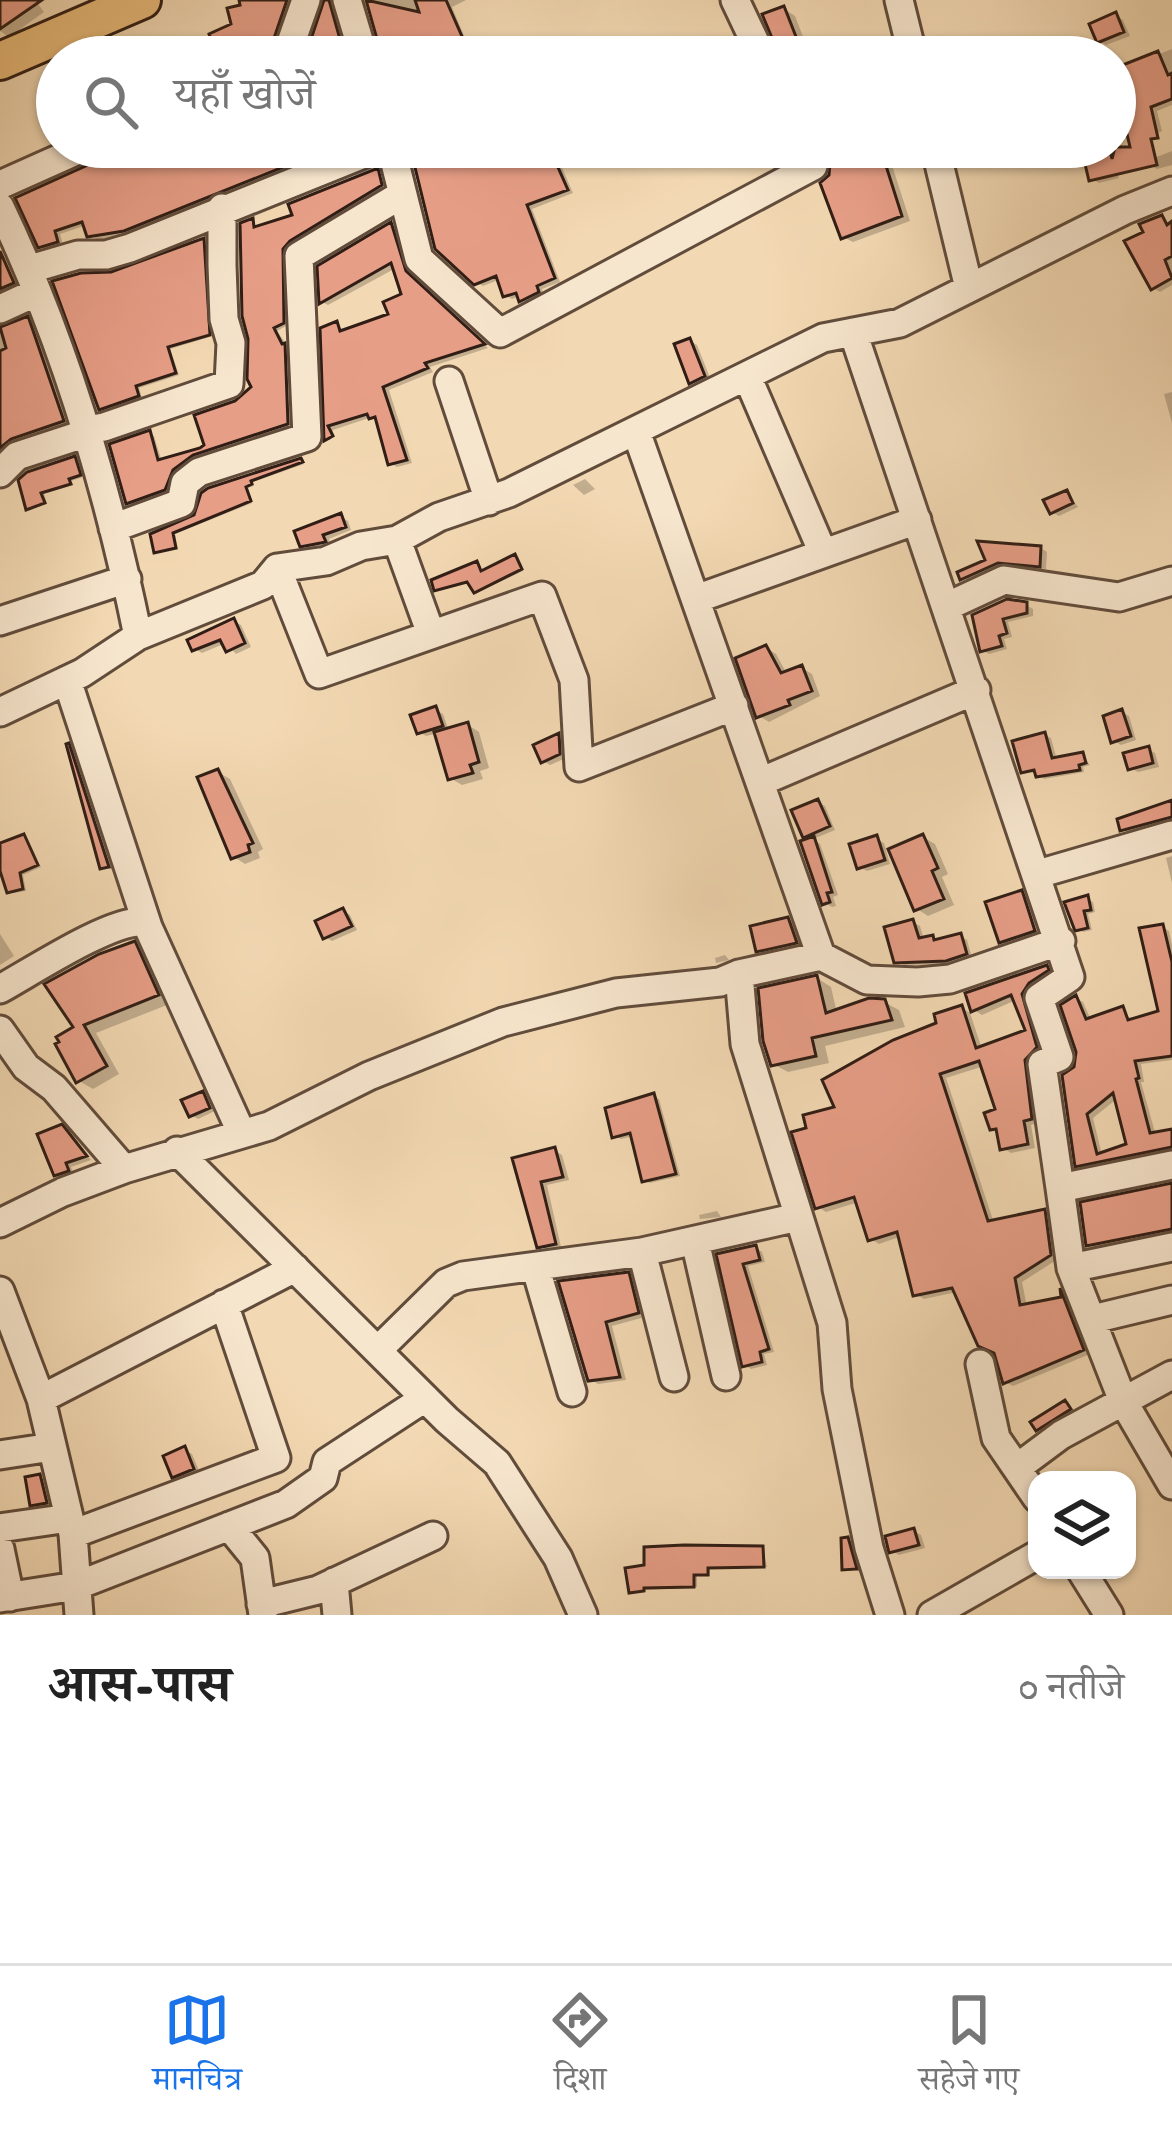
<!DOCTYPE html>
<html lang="hi">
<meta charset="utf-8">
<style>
:root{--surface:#fff;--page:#f6f6f6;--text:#222;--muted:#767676;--line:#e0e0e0;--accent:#1a73e8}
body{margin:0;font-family:"IM FELL DW Pica","Noto Serif Devanagari",serif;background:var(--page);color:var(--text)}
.controls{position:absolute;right:36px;bottom:36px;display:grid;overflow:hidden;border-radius:24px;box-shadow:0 3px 9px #0004}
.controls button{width:108px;height:108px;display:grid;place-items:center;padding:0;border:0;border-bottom:3px solid var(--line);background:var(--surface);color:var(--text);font:60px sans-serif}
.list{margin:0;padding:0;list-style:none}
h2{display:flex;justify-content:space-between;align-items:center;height:156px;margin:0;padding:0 48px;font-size:51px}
h2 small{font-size:39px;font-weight:400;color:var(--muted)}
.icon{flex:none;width:66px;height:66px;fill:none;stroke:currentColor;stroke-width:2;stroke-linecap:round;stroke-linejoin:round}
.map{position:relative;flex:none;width:1172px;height:1615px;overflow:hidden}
.search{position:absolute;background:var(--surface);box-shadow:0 3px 9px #0004;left:36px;right:36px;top:36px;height:132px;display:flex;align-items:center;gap:30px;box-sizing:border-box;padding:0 42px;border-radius:66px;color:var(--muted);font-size:45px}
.sheet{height:348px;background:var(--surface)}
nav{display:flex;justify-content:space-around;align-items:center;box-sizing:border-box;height:168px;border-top:3px solid var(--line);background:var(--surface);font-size:33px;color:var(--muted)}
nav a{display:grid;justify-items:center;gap:6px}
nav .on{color:var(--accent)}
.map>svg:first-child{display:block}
.shadow{fill:#0003;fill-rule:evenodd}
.building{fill:#e79e87;stroke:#301d15;stroke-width:3;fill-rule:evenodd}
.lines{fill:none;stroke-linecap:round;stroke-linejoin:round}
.minor-casing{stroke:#614c3c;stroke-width:33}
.major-casing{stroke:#301d15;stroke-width:42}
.minor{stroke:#f7e6ce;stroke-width:27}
.major{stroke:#eabc7a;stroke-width:36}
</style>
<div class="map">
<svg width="1172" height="1615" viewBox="0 0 1172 1615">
<rect width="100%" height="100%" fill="#f3d9b3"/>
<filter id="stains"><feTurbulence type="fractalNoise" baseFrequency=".00167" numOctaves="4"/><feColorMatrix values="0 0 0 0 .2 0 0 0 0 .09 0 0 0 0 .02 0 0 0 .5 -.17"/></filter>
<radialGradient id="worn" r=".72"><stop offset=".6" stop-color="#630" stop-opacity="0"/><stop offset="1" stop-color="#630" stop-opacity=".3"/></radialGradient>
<path class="shadow" d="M 0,0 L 35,0 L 44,12 L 9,37 L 0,31 Z
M 242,0 L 294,0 L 274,57 L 208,57 L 219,51 L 235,26 L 244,7 Z
M 325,0 L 336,0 L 350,57 L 308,57 Z
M 366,0 L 466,0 L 452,7 L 473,57 L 384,57 Z
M 784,9 L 795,16 L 811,57 L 780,57 Z
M 1116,16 L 1123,20 L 1130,36 L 1106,45 L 1099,41 Z
M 1082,48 L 1090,57 L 1049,57 Z
M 1172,49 L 1172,105 L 1157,111 L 1162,131 L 1138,143 L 1124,107 L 1118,104 L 1115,71 Z
M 104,147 L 345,147 L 112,239 L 97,239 L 90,235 L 87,225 L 60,234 L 63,245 L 47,250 L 41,246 L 101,160 Z
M 413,147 L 421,147 L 427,166 L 478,147 L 553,147 L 573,193 L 532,209 L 560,282 L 542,289 L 544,295 L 528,304 L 520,296 L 512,299 L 505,295 L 501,279 L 483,286 L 476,282 Z
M 1172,151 L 1172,165 L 1157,169 L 1150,165 L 1149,160 Z
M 881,154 L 890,159 L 910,221 L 853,242 L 843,237 L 824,183 L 835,165 Z
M 1111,161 L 1119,178 L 1099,183 L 1092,179 Z
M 377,171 L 386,188 L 295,242 L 287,251 L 288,325 L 277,331 L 289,348 L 292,426 L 198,456 L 177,472 L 170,491 L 133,505 L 128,502 L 150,434 L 154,436 L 162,462 L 201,450 L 236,404 L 255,388 L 252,221 L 257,229 L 296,217 Z
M 1161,218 L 1172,228 L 1172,285 L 1160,292 L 1153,288 L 1147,233 Z
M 391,225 L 398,229 L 412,278 L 488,348 L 430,367 L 433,372 L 389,390 L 412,463 L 397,467 L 390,463 L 379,422 L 372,417 L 333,430 L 330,440 L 327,439 L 337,324 L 345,332 L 393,316 L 405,296 L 396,268 L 328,305 L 322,302 Z
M 204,241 L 207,243 L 213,336 L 170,349 L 179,375 L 139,388 L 142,398 L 105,410 L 101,408 L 112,275 Z
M 2,258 L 18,286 L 0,295 L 0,260 Z
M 27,319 L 33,323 L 68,424 L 16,441 L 0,458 L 0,330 Z
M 690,341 L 697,345 L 711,380 L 699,386 L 692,382 Z
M 1172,392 L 1172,423 L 1164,394 Z
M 75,459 L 83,477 L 71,481 L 73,485 L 44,494 L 47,504 L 29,508 L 22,481 Z
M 301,461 L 304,464 L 253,482 L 254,486 L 247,488 L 252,503 L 175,534 L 178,549 L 156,551 L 153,536 L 196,518 L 204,495 Z
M 585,479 L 595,489 L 584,495 L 573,485 Z
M 1067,493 L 1078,507 L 1059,516 L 1052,512 Z
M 341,517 L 348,521 L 351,530 L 329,539 L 331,545 L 310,549 L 302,544 Z
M 1041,548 L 1047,552 L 1046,569 L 1006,565 L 969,582 L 961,574 Z
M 517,559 L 523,571 L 478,592 L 471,582 L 437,588 L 476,564 L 482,574 Z
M 1026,605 L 1033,609 L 1033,616 L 1008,622 L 1012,637 L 1004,639 L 1007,649 L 989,654 L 982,650 L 975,616 Z
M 234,621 L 241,625 L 251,647 L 236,654 L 226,643 L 202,653 L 195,649 Z
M 766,648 L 776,654 L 787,674 L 802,668 L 812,674 L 820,696 L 769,722 L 759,716 Z
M 436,710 L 443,714 L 449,731 L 468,725 L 479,732 L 489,768 L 480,771 L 483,779 L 462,785 L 450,778 L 438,733 L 426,736 L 419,732 Z
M 1122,712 L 1129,716 L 1136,740 L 1121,745 L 1114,741 Z
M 1045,735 L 1051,738 L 1057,760 L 1082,755 L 1090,765 L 1083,767 L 1084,772 L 1044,779 L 1038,773 L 1023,772 Z
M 559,737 L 565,741 L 566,758 L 550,765 L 543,761 Z
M 70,748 L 75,751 L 114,870 L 102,867 Z
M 1148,749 L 1155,753 L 1159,767 L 1138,772 L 1131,768 Z
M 218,772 L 230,779 L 263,849 L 258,852 L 260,858 L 245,864 L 234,857 Z
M 818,802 L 825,806 L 835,830 L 813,839 L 820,844 L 838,895 L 833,897 L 836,906 L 832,907 L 825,903 L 813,840 L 805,835 Z
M 1172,805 L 1172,823 L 1130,833 L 1123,829 Z
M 923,837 L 935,844 L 948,874 L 942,877 L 954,905 L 928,916 L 917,909 Z
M 24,838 L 41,867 L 23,875 L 26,891 L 14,893 L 10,891 L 0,846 Z
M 876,839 L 884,843 L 890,864 L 867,871 L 860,867 Z
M 1172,856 L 1172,883 L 1166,858 Z
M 1021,893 L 1033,900 L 1045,937 L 1013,948 L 1001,941 Z
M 1087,899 L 1093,902 L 1095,912 L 1088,914 L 1092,930 L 1083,932 L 1078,929 Z
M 343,911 L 350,915 L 357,930 L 332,941 L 325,937 Z
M 788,920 L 795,924 L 802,946 L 766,954 L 759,950 Z
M 913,922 L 920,926 L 924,940 L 939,942 L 960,936 L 967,940 L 972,958 L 955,964 L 904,965 L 897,961 Z
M 1162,927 L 1169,931 L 1172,945 L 1172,1060 L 1141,1064 L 1144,1082 L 1141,1082 L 1156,1136 L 1172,1133 L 1172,1151 L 1085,1169 L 1078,1165 L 1076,998 L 1083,1002 L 1091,1020 L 1123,1010 L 1133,1022 L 1161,1013 ZM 1118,1098 L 1130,1147 L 1102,1155 L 1093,1118 Z
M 0,934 L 14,956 L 0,965 Z
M 134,944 L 149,953 L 172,1003 L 96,1033 L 119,1074 L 93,1089 L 79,1081 L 78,1028 Z
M 725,955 L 729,960 L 716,963 L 715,958 Z
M 1047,968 L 1055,973 L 1039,1122 L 1031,1125 L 1035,1148 L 1011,1153 L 1003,1148 L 1000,1132 L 992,1128 L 999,1111 L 984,1066 L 946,1078 L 994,1223 L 1044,1212 L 1052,1217 L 1058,1259 L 1022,1282 L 1027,1307 L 1064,1300 L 1063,1294 L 1068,1296 L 1090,1354 L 1013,1386 L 1005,1382 L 997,1353 L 957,1292 L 924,1299 L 915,1294 L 902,1236 L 879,1244 L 871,1239 L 859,1202 L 826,1212 L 818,1207 L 810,1130 L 962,1008 L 970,1013 L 982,1049 L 1029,1031 L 1016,1000 L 982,1015 L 974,1010 Z
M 817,978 L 831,987 L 837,1013 L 884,1002 L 899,1010 L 905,1027 L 825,1046 L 829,1063 L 788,1072 L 773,1064 Z
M 202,1094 L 209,1098 L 215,1111 L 198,1119 L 191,1115 Z
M 653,1096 L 659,1099 L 680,1176 L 650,1183 L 644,1180 L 634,1136 L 621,1139 L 615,1136 Z
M 62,1128 L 91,1160 L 71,1167 L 74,1174 L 64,1178 L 57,1174 Z
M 555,1151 L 562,1155 L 569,1180 L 547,1185 L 561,1247 L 547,1250 L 539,1246 L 516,1160 Z
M 1172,1186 L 1172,1233 L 1096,1249 L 1089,1245 Z
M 717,1211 L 721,1217 L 700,1219 L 699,1215 Z
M 756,1248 L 762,1252 L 765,1262 L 748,1266 L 774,1352 L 764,1354 L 767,1365 L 751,1369 L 745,1365 L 720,1256 Z
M 628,1275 L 636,1280 L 645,1317 L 612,1326 L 626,1380 L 598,1384 L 590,1379 L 562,1284 Z
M 1065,1403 L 1076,1413 L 1045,1433 L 1038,1429 Z
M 185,1450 L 192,1454 L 200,1473 L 181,1480 L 174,1476 Z
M 40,1477 L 47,1481 L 53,1506 L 39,1508 L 32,1504 Z
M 914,1531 L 921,1535 L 925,1548 L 899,1555 L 892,1551 Z
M 848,1540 L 855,1544 L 862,1572 L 845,1568 Z
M 763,1549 L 767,1567 L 710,1568 L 710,1576 L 697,1576 L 697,1587 L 631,1591 Z"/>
<path class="building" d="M 0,0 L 42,0 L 0,29 Z
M 239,0 L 287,0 L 268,56 L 218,57 L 209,34 L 231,24 L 227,8 L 240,5 Z
M 324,0 L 329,0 L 345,57 L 305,57 Z
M 366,0 L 419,12 L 415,0 L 446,0 L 471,57 L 382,57 Z
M 784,6 L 802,52 L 799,57 L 780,57 L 762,14 Z
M 1116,12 L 1124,32 L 1097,43 L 1089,24 Z
M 1158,51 L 1168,75 L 1172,73 L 1172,99 L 1151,107 L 1158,138 L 1151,139 L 1157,165 L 1089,181 L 1081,147 L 1109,147 L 1112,159 L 1115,147 L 1130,147 L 1120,104 L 1115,106 L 1115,68 Z
M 103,147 L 122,147 L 124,159 L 161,147 L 333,147 L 124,231 L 87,237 L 82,222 L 55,231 L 58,242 L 38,248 L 15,198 L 92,163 Z
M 410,147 L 417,147 L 422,164 L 470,147 L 549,147 L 568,190 L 527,205 L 555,278 L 537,286 L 539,292 L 519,302 L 516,293 L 503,297 L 496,276 L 474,285 L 435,249 Z
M 881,150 L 902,216 L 841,239 L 820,183 L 829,175 L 830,163 L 835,164 Z
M 378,168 L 382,185 L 290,241 L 283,249 L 284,323 L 274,328 L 282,344 L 285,343 L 288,424 L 193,455 L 173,470 L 165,490 L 126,504 L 109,444 L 150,430 L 158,460 L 200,448 L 204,445 L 194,415 L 235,401 L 251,387 L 247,379 L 248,339 L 242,316 L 240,223 L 253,218 L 254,227 L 292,215 L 288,204 Z
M 1162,215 L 1167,225 L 1172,221 L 1172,256 L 1165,260 L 1172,278 L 1151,290 L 1124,241 L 1143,232 L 1139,224 Z
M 391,222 L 406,271 L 485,344 L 425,363 L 428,368 L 383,387 L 407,460 L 388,465 L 375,417 L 369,419 L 367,414 L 328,426 L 333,436 L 324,441 L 320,328 L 337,321 L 340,331 L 388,314 L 383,302 L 401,294 L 391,263 L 319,304 L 317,266 Z
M 204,238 L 210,335 L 168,347 L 176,373 L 136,386 L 139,396 L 99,410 L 52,281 L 81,273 L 111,272 Z
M 0,251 L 14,283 L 0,289 Z
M 28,316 L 64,421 L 11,439 L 0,448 L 0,351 L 6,348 L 0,327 Z
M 690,338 L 705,376 L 689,384 L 674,344 Z
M 75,456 L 81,475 L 69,479 L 71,484 L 41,493 L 45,503 L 26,510 L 18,480 L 27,472 Z
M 301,458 L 303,462 L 251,481 L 252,484 L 246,487 L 251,501 L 173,533 L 176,548 L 154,553 L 150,534 L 194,515 L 201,493 L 208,488 Z
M 1067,490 L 1073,503 L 1050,514 L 1043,500 Z
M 341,513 L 346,527 L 323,535 L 326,542 L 300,547 L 294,531 Z
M 977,541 L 1041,546 L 1040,567 L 998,563 L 960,580 L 957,572 L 985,560 Z
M 515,554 L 522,569 L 474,593 L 467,582 L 434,591 L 431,580 L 477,561 L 481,571 Z
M 1007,599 L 1027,602 L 1027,613 L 1003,619 L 1007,633 L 999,636 L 1002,646 L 980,652 L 972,615 Z
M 234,618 L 245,643 L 226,652 L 220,640 L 192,651 L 187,640 Z
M 766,645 L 781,673 L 802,665 L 812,691 L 788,700 L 790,705 L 756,718 L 735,658 Z
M 436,706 L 443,726 L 417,734 L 410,715 Z
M 1122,709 L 1131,736 L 1111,743 L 1103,716 Z
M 468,722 L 479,762 L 470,765 L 473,773 L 448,780 L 434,732 Z
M 1045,732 L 1052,758 L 1083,752 L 1086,763 L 1079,765 L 1080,770 L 1036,777 L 1034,770 L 1021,773 L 1012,741 Z
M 559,733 L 560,754 L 541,763 L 533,745 Z
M 69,743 L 109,867 L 100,869 L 66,744 Z
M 1149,746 L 1153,763 L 1128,770 L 1123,753 Z
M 218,769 L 253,843 L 248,845 L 250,852 L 231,859 L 197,777 Z
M 818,799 L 830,826 L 803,838 L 791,810 Z
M 1172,800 L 1172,817 L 1120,831 L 1117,819 Z
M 24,834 L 38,865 L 20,873 L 23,889 L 7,893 L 0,871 L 0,843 Z
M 923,834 L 938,868 L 932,871 L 944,899 L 914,911 L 888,849 Z
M 877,835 L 885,860 L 857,869 L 849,844 Z
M 814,836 L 832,892 L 827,893 L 830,902 L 822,905 L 800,841 Z
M 1022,890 L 1035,931 L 999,943 L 985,902 Z
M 1088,895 L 1091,910 L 1084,911 L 1088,928 L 1075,931 L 1064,902 Z
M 343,908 L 352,926 L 323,939 L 315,921 Z
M 788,917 L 797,943 L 756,952 L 750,926 Z
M 913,919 L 919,938 L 933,935 L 934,940 L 961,933 L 967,954 L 946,961 L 894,963 L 884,927 Z
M 1163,924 L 1172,962 L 1172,1056 L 1135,1061 L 1139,1078 L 1136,1079 L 1150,1133 L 1172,1129 L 1172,1147 L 1075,1167 L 1062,1075 L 1074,1067 L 1076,1052 L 1060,1005 L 1076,995 L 1086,1019 L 1123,1006 L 1128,1020 L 1158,1011 L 1139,928 ZM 1113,1093 L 1126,1144 L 1097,1154 L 1087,1114 Z
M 135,941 L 159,995 L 84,1025 L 107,1066 L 76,1083 L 55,1044 L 59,1042 L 56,1037 L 73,1027 L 44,984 L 99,954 Z
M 1047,965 L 1049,970 L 1029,983 L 1022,994 L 1037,1047 L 1025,1060 L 1032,1119 L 1024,1121 L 1028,1144 L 1000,1150 L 996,1129 L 990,1130 L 984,1113 L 995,1109 L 979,1061 L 940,1074 L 988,1221 L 1045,1209 L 1051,1255 L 1015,1278 L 1020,1305 L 1061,1297 L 1060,1288 L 1084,1350 L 1003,1384 L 994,1353 L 978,1346 L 952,1288 L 913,1296 L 897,1232 L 868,1241 L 854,1197 L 815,1209 L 791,1132 L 806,1128 L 803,1115 L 834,1107 L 822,1080 L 893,1040 L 936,1023 L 934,1014 L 962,1005 L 976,1048 L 1025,1030 L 1011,995 L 971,1012 L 965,993 Z
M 817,975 L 826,1013 L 869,998 L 885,999 L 892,1020 L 812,1038 L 816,1056 L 771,1066 L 763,1041 L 758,988 Z
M 203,1091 L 210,1108 L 189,1117 L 181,1100 Z
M 654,1093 L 676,1174 L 642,1182 L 630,1133 L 612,1138 L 605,1108 Z
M 62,1124 L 87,1156 L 66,1163 L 69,1171 L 54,1176 L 37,1134 Z
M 555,1147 L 563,1177 L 541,1182 L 556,1244 L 537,1248 L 512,1158 Z
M 1172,1183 L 1172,1229 L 1086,1246 L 1080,1202 Z
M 756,1245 L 760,1260 L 743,1264 L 769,1349 L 760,1352 L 762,1362 L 742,1367 L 716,1254 Z
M 629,1272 L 639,1313 L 606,1322 L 620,1377 L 588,1381 L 558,1281 Z
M 1065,1400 L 1071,1409 L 1036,1431 L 1030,1422 Z
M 185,1446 L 194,1469 L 172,1478 L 163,1456 Z
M 40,1474 L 47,1503 L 30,1506 L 25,1477 Z
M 914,1528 L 919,1545 L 889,1553 L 885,1536 Z
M 848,1537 L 857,1569 L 842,1570 L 841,1538 Z
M 684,1545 L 763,1546 L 764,1567 L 708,1568 L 708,1575 L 694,1575 L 694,1587 L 644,1588 L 644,1591 L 629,1593 L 625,1568 L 644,1565 L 644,1547 Z"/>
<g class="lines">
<g class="minor-casing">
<path id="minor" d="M 347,0 L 364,57
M 735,0 L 762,57
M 899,0 L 913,57
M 286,57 L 306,0
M 391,147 L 419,259 L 500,333 L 813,166 L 804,147
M 935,147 L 969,288
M 0,185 L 85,147
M 0,207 C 65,343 108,489 138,636
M 30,269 L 78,255 L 106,255 L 130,248 L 381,147
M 0,309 L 37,292
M 853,332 L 1070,977 L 1039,998 L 1059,1057 L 1042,1064 L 1060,1188
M 747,376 L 823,553
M 449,381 L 489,501
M 85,426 L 93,429 L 104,427 L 229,384 L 231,343 L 224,319 L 222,265 L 222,208
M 636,431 L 821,956
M 0,473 L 17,456 L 87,433
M 113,528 L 181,503 L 185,483 L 199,472 L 307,437 L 299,256 L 401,195
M 397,540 L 431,634
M 277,568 L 319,674 L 542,596 L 574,680 L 579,767 L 734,706
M 696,599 L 917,520
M 948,606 L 1004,580 L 1119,597 L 1172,581
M 0,621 L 127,579
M 67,680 L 148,927
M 0,712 L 82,673 L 138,636 L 263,585 L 277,568 L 326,561 L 361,546 L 397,540 L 439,517 L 509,493 L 823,338 L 900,323 L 1125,210 L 1172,191
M 760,782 L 976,690
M 1038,874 L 1172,835
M 739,974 L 745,1044 L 832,1323 L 837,1389 L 869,1548 L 890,1615
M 0,989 C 31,972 110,920 142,922 L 148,927 L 242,1134
M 0,1030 L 26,1067 L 54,1088 L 124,1169
M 177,1151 L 447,1420 L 497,1463 L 558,1558 L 583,1615
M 1172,1165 L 1060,1188 L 1071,1268 L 1123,1401 L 1172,1485
M 0,1223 L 63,1192 L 124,1169 L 269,1126 L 369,1076 L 503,1022 L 616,993 L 720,982 L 739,974 L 821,956 L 867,980 L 918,982 L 950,979 L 1061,941
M 695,1241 L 726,1376
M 642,1252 L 674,1377
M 1071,1268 L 1172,1247
M 536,1269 L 572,1392
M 0,1291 L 41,1399 L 73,1534 L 79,1615
M 1093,1319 L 1172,1300
M 378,1350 L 446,1283 L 463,1276 L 642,1252 L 798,1217
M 980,1364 L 996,1438 L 1037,1498
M 41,1399 L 295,1268
M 0,1455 L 52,1447
M 1018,1467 L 1061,1435 L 1172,1375
M 229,1526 L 255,1558 L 263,1615
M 0,1528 L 69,1518
M 73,1534 L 276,1458 L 224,1304
M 0,1549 L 10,1597
M 1081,1570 L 1109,1615
M 334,1582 L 337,1615
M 0,1598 L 76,1586 L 286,1504 L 323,1478 L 327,1462 L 425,1398
M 261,1604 L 318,1590 L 433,1536
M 932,1615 L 1037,1555"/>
</g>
<g class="major-casing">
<path id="major" d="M 0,61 L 142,0"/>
</g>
<use href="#minor" class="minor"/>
<use href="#major" class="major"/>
</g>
<rect width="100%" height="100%" filter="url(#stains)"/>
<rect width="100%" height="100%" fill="url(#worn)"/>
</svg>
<div class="controls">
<button><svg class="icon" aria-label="layers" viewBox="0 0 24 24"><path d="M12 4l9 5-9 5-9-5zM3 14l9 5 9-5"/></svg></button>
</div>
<div class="search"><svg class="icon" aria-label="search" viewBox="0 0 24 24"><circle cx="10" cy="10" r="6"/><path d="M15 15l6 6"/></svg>यहाँ खोजें</div>
</div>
<section class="sheet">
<h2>आस-पास<small>0 नतीजे</small></h2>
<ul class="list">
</ul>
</section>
<nav>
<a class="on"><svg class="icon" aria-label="map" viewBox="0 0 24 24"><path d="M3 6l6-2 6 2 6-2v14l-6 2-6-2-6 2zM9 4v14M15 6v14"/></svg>मानचित्र</a>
<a><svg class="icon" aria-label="directions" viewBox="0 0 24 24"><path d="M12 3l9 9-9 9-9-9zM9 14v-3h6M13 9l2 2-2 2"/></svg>दिशा</a>
<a><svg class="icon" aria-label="saved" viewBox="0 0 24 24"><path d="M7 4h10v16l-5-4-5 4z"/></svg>सहेजे गए</a>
</nav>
